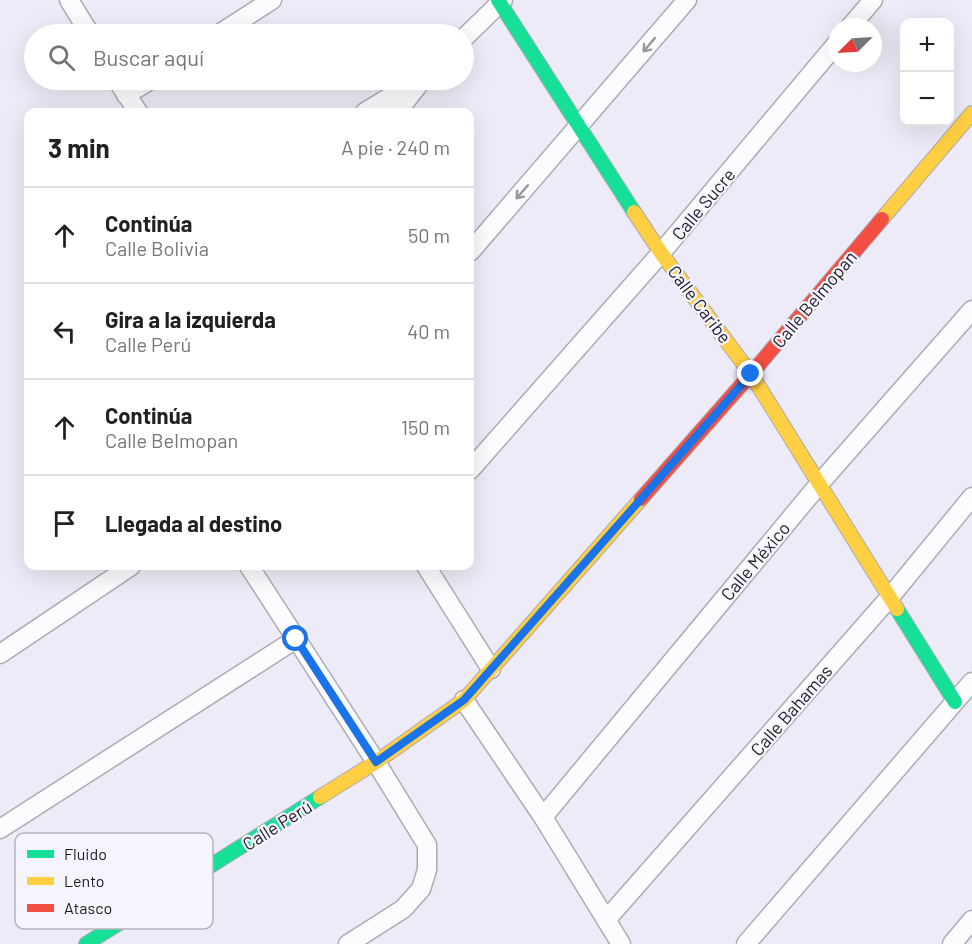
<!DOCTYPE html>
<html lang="es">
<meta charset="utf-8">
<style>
:root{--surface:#fff;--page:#f6f6f6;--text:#202124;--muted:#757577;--line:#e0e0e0}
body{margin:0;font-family:Barlow,sans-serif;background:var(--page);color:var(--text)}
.controls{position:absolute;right:18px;top:18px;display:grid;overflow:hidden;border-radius:12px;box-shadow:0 6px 24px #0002}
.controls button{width:54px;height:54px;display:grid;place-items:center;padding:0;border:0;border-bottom:2px solid var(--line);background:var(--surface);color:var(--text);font:30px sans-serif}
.compass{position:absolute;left:828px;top:18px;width:54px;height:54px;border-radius:50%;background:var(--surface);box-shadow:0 6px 24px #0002;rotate:246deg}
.stop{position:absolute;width:18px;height:18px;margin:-14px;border:4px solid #1a73e8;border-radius:50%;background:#fff}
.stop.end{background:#1a73e8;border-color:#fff;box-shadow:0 2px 6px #0008}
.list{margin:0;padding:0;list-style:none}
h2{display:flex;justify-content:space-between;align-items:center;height:78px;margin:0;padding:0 24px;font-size:26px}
h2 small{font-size:20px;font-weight:400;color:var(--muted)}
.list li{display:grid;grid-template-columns:39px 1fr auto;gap:18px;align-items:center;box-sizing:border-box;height:96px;padding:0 24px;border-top:2px solid var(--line)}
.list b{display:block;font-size:22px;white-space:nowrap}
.list p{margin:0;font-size:20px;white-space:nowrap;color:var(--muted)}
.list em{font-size:20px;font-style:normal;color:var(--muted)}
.icon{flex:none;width:33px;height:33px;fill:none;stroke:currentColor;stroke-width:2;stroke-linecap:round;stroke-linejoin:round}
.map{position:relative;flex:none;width:972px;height:944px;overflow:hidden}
.search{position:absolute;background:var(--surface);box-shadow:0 6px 24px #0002;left:24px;top:24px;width:450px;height:66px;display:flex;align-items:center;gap:15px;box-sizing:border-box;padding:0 21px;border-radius:33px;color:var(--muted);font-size:22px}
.panel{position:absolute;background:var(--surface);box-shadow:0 6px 24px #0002;left:24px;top:108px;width:450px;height:462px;border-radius:12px}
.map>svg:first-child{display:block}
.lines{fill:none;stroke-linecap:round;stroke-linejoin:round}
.street-casing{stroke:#acabb4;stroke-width:21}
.fast-casing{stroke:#acabb4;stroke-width:16}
.slow-casing{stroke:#acabb4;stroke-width:16}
.jam-casing{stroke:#acabb4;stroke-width:16}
.street{stroke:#fcfcfe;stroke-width:18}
.fast{stroke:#16e098;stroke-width:14}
.slow{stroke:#ffcf43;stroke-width:14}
.jam{stroke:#f24e42;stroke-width:14}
.oneway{stroke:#98979c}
.route{stroke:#1a73e8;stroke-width:8}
.labels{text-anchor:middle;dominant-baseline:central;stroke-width:4.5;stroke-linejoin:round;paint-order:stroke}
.street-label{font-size:18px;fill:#1d1c24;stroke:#f6f4fe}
.key{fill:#f6f4fe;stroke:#b5b3bd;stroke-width:1.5}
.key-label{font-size:16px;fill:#1d1c24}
</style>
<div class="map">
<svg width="972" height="944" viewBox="0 0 972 944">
<rect width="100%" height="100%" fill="#ecebf7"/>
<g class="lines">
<g class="street-casing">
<path id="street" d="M 69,0 L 90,34
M 850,27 L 873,0
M 219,34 L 272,0
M 464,38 L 503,0
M 117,80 L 138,112
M 126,95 L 150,80
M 365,112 L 418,80
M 397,112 L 420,83
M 470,252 L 687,0
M 470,470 L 661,253 L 837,43
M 249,566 L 376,762 L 427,845 L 427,870 L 421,889 L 403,909 L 348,944
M 426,566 L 491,669
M 0,654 L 131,566
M 464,700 L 543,817 L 621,944
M 543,817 L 820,483 L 972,310
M 0,829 L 296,639
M 606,920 L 890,597 L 972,497
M 746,944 L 972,682
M 952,944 L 972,920"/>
</g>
<g class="fast-casing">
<path id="fast" d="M 498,0 L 634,212
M 897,609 L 955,702
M 86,944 L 320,797"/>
</g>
<g class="slow-casing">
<path id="slow" d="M 634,212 L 661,253 L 751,374 L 897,609
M 882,219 L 972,113
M 320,797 L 376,762 L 464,700 L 641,499"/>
</g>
<g class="jam-casing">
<path id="jam" d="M 641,499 L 751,374 L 882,219"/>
</g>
<use href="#street" class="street"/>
<use href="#fast" class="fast"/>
<use href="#slow" class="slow"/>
<use href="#jam" class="jam"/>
</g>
<defs><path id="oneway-shaft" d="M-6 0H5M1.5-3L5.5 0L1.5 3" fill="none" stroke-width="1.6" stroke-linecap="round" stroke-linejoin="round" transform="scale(1.5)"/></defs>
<g class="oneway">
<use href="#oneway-shaft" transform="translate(649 45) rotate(130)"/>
<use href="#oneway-shaft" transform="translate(522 192) rotate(131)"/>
</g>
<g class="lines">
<path class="route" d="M 296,639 L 376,762 L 464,700 L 751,374"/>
</g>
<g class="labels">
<g class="street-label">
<text transform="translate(703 204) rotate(-50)">Calle Sucre</text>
<text transform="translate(814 299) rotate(-50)">Calle Belmopan</text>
<text transform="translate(700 304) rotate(53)">Calle Caribe</text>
<text transform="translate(755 561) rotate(-50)">Calle México</text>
<text transform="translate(791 710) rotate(-49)">Calle Bahamas</text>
<text transform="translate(277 825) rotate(-32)">Calle Perú</text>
</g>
</g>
<rect x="15" y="833" width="198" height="96" rx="9" class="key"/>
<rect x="27" y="850" width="27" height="8" fill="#16e098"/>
<rect x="27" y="877" width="27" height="8" fill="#ffcf43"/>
<rect x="27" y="904" width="27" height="8" fill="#f24e42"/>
<g class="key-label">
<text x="64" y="860">Fluido</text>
<text x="64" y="887">Lento</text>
<text x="64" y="914">Atasco</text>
</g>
</svg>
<div class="controls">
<button>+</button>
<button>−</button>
</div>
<svg class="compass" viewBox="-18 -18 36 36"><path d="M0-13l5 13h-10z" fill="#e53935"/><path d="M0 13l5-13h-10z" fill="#757577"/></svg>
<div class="stop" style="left:296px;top:639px"></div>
<div class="stop end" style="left:751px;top:374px"></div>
<div class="search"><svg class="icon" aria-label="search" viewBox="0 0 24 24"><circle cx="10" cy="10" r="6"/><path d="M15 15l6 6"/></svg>Buscar aquí</div>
<section class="panel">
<h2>3 min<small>A pie · 240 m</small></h2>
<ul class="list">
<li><svg class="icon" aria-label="ahead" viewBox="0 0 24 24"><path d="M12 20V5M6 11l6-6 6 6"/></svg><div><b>Continúa</b><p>Calle Bolivia</p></div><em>50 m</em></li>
<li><svg class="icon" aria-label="left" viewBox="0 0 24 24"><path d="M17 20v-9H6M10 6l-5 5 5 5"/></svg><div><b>Gira a la izquierda</b><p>Calle Perú</p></div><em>40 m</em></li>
<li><svg class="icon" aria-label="ahead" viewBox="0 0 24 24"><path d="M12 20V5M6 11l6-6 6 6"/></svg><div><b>Continúa</b><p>Calle Belmopan</p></div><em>150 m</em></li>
<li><svg class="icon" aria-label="arrive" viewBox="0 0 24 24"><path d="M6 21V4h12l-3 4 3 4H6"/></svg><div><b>Llegada al destino</b></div></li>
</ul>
</section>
</div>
